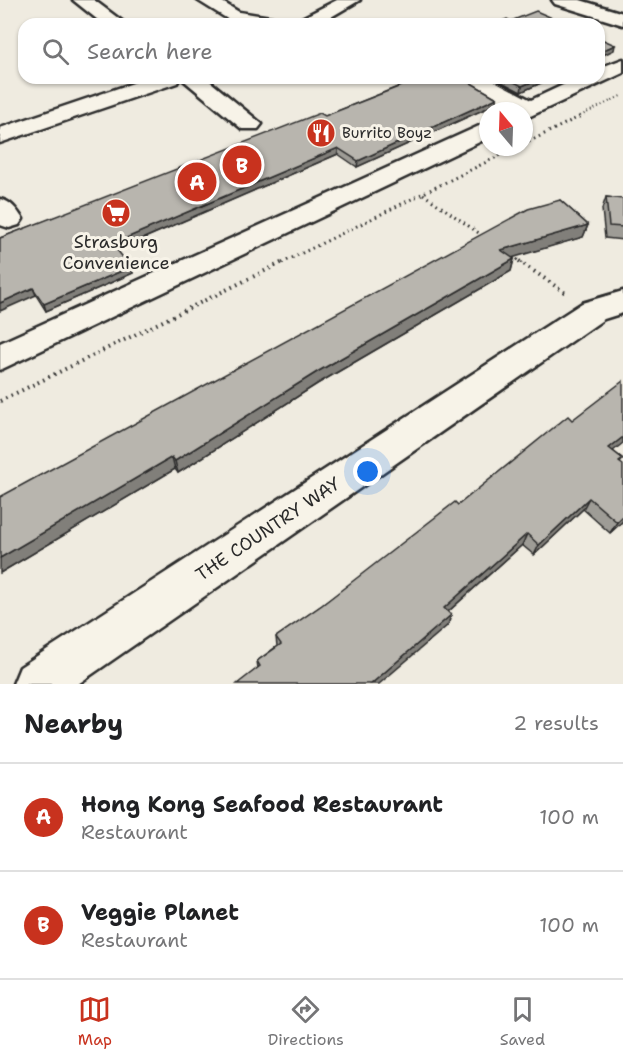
<!DOCTYPE html>
<style>
:root{--surface:#fff;--page:#f6f6f6;--text:#202124;--muted:#757577;--line:#e0e0e0;--accent:#c8321e}
body{margin:0;font-family:"Shantell Sans",sans-serif;background:var(--page);color:var(--text)}
.compass{position:absolute;left:479px;top:102px;width:54px;height:54px;border-radius:50%;background:var(--surface);box-shadow:0 2px 4px #0004;rotate:341deg}
.you{position:absolute;left:368px;top:472px;width:21px;height:21px;margin:-15px;border:4px solid #fff;border-radius:50%;background:#1a73e8;box-shadow:0 0 0 9px #1a73e833}
.badge{display:grid;place-items:center;width:39px;height:39px;border-radius:50%;background:var(--accent);color:#fff;font-size:20px;font-weight:700}
.pin{position:absolute;translate:-50% -50%;border:3px solid #fff;box-shadow:0 2px 6px #0006}
.list{margin:0;padding:0;list-style:none}
h2{display:flex;justify-content:space-between;align-items:center;height:78px;margin:0;padding:0 24px;font-size:26px}
h2 small{font-size:20px;font-weight:400;color:var(--muted)}
.list li{display:grid;grid-template-columns:39px 1fr auto;gap:18px;align-items:center;box-sizing:border-box;height:108px;padding:0 24px;border-top:2px solid var(--line)}
.list b{display:block;font-size:22px;white-space:nowrap}
.list p{margin:0;font-size:20px;white-space:nowrap;color:var(--muted)}
.list em{font-size:20px;font-style:normal;color:var(--muted)}
.icon{flex:none;width:33px;height:33px;fill:none;stroke:currentColor;stroke-width:2;stroke-linecap:round;stroke-linejoin:round}
.map{position:relative;flex:none;width:623px;height:684px;overflow:hidden}
.search{position:absolute;background:var(--surface);box-shadow:0 2px 4px #0004;left:18px;right:18px;top:18px;height:66px;display:flex;align-items:center;gap:15px;box-sizing:border-box;padding:0 21px;border-radius:18px;color:var(--muted);font-size:22px}
.sheet{height:294px;background:var(--surface)}
nav{display:flex;justify-content:space-around;align-items:center;box-sizing:border-box;height:84px;border-top:2px solid var(--line);background:var(--surface);font-size:16px;color:var(--muted)}
nav a{display:grid;justify-items:center;gap:3px}
nav .on{color:var(--accent)}
.map>svg:first-child{display:block}
.lines{fill:none;stroke-linecap:round;stroke-linejoin:round}
.minor-casing{stroke:#2b2b2b;stroke-width:5}
.path-far2{stroke:#2b2b2b;stroke-width:2;stroke-dasharray:1 3;stroke-linecap:butt}
.path-far1{stroke:#2b2b2b;stroke-width:3;stroke-dasharray:1.5 4;stroke-linecap:butt}
.path{stroke:#2b2b2b;stroke-width:4;stroke-dasharray:1.5 4.5;stroke-linecap:butt}
.minor{fill:#f7f3e8;fill-rule:evenodd}
.wall{fill:#9e9c96;stroke:#2b2b2b;stroke-width:1.5}
.shaded-wall{fill:#817f7a;stroke:#2b2b2b;stroke-width:1.5}
.building{fill:#b8b5ae;stroke:#2b2b2b;stroke-width:1.5}
.labels{text-anchor:middle;dominant-baseline:central;stroke-width:6;stroke-linejoin:round;paint-order:stroke}
.far-poi-label{font-size:15px;fill:#2b2b2b;stroke:#f7f3e8;text-anchor:start}
.poi-label{font-size:18px;fill:#2b2b2b;stroke:#f7f3e8}
.street-label{font-size:18px;fill:#2b2b2b;stroke:#f7f3e8}
</style>
<div class="map">
<svg width="623" height="684" viewBox="0 0 623 684">
<rect width="100%" height="100%" fill="#efebe0"/>
<filter id="ink" filterUnits="userSpaceOnUse"><feTurbulence type="fractalNoise" baseFrequency=".0167" numOctaves="2"/><feDisplacementMap in="SourceGraphic" scale="12" xChannelSelector="R" yChannelSelector="G"/><feConvolveMatrix kernelMatrix="1 2 1 2 8 2 1 2 1" color-interpolation-filters="sRGB"/></filter>
<g filter="url(#ink)">
<g class="lines">
<g class="minor-casing">
<path id="minor" d="M 73,0 L 94,0 L 126,24 L 103,24 Z
M 197,0 L 219,0 L 239,12 L 296,21 L 337,0 L 360,0 L 319,24 L 234,23 Z
M 552,0 L 580,0 L 623,13 L 623,25 L 555,4 Z
M 623,59 L 623,73 L 524,119 L 524,111 L 513,111 L 464,83 L 461,78 L 489,78 L 531,100 L 578,78 L 599,78 L 599,68 Z
M 148,78 L 180,78 L 177,83 L 0,143 L 0,128 Z
M 181,78 L 206,78 L 262,124 L 258,129 L 242,129 Z
M 488,122 L 488,138 L 0,370 L 0,343 Z
M 0,199 C 12,202 16,209 23,219 L 19,225 L 9,228 L 0,225 Z
M 623,291 L 623,313 L 604,319 L 78,684 L 13,684 L 20,667 L 582,303 Z"/>
</g>
<path class="path-far2" d="M 580,116 L 623,95"/>
<path class="path-far1" d="M 524,144 L 583,115
M 423,194 L 483,236
M 512,256 L 522,263
M 282,263 L 517,147"/>
<path class="path" d="M 519,261 L 567,294
M 0,401 L 285,261"/>
<use href="#minor" class="minor"/>
</g>
<path class="wall" d="M 410,78 L 463,78 L 464,79 L 497,98 L 496,104 L 357,167 L 338,154 L 117,250 L 133,273 L 46,311 L 0,238 L 325,116 L 410,82 Z
M 494,78 L 552,78 L 521,92 Z
M 606,197 L 623,199 L 623,240 L 605,238 L 602,209 Z
M 560,200 L 588,225 L 583,237 L 512,257 L 514,259 L 511,271 L 317,384 L 178,473 L 175,469 L 0,573 Z
M 613,451 L 623,459 L 620,463 L 623,521 L 610,533 L 583,509 L 534,555 L 522,545 L 448,612 L 451,615 L 448,625 L 258,668 L 257,661 L 277,646 L 276,637 L 322,605 L 458,505 Z"/>
<path class="shaded-wall" d="M 615,45 L 614,50 L 599,57 L 599,52 Z
M 541,78 L 552,78 L 521,92 L 522,86 Z
M 497,98 L 496,104 L 357,167 L 358,161 Z
M 338,148 L 338,154 L 114,251 L 112,244 Z
M 588,225 L 583,237 L 498,262 L 501,250 Z
M 514,259 L 511,271 L 317,384 L 178,473 L 175,461 L 317,372 Z
M 131,267 L 133,273 L 46,311 L 44,304 Z
M 33,288 L 36,295 L 0,311 L 0,303 Z
M 623,437 L 623,443 L 603,459 L 609,448 Z
M 172,457 L 175,469 L 0,573 L 0,558 Z
M 589,498 L 583,509 L 534,555 L 539,545 Z
M 623,516 L 623,521 L 610,533 L 617,522 Z
M 527,534 L 522,545 L 441,618 L 444,608 Z
M 451,615 L 448,625 L 379,684 L 371,684 Z"/>
<path class="building" d="M 536,11 L 566,24 L 494,24 L 507,19 L 511,21 Z
M 599,38 L 615,45 L 599,52 Z
M 413,78 L 463,78 L 464,79 L 497,98 L 358,161 L 338,148 L 112,244 L 131,267 L 44,304 L 33,288 L 0,303 L 0,238 L 320,113 L 325,116 L 416,80 Z
M 506,78 L 541,78 L 522,86 Z
M 606,197 L 623,199 L 623,227 L 609,226 Z
M 560,200 L 588,225 L 501,250 L 514,259 L 317,372 L 175,461 L 172,457 L 0,558 L 0,497 L 528,209 Z
M 623,381 L 623,437 L 609,448 L 623,459 L 619,462 L 623,465 L 623,516 L 617,522 L 589,498 L 539,545 L 527,534 L 444,608 L 451,615 L 371,684 L 237,684 L 260,666 L 257,661 L 281,644 L 276,637 L 322,605 L 455,502 L 458,505 L 568,416 L 572,420 Z"/>
</g>
<defs>
<g id="restaurant-disc" transform="scale(1.5)"><circle r="9.5" fill="#c8321e" stroke="#f7f3e8"/><path d="M-5-6h1v4h1v-4h1v4h1v-4h1v5L-1.5 .5V6h-2V.5L-5-1ZM5-6V6H3V1.5H1.5Q1.5-4 5-6Z" fill="#fff"/></g>
<g id="supermarket-disc" transform="scale(1.5)"><circle r="9.5" fill="#c8321e" stroke="#f7f3e8"/><path d="M-6-5.5h2.5l.6 2H6L4.5 2H-2.5L-4.4-4H-6ZM-1.5 3.2a1.3 1.3 0 1 0 .1 0ZM3 3.2a1.3 1.3 0 1 0 .1 0Z" fill="#fff"/></g>
</defs>
<g fill-rule="evenodd">
<use href="#restaurant-disc" x="321" y="133"/>
<use href="#supermarket-disc" x="116" y="213"/>
</g>
<g class="labels">
<g class="far-poi-label">
<text x="342" y="133">Burrito Boyz</text>
</g>
<g class="poi-label">
<text x="116" y="242">Strasburg<tspan x="116" dy="21">Convenience</tspan></text>
</g>
<g class="street-label">
<text transform="translate(268 529) rotate(-34)">THE COUNTRY WAY</text>
</g>
</g>
</svg>
<svg class="compass" viewBox="-18 -18 36 36"><path d="M0-13l5 13h-10z" fill="#e53935"/><path d="M0 13l5-13h-10z" fill="#757577"/></svg>
<div class="you"></div>
<div class="pin badge" style="left:197px;top:182px">A</div>
<div class="pin badge" style="left:242px;top:165px">B</div>
<div class="search"><svg class="icon" aria-label="search" viewBox="0 0 24 24"><circle cx="10" cy="10" r="6"/><path d="M15 15l6 6"/></svg>Search here</div>
</div>
<section class="sheet">
<h2>Nearby<small>2 results</small></h2>
<ul class="list">
<li><span class="badge">A</span><div><b>Hong Kong Seafood Restaurant</b><p>Restaurant</p></div><em>100 m</em></li>
<li><span class="badge">B</span><div><b>Veggie Planet</b><p>Restaurant</p></div><em>100 m</em></li>
</ul>
</section>
<nav>
<a class="on"><svg class="icon" aria-label="map" viewBox="0 0 24 24"><path d="M3 6l6-2 6 2 6-2v14l-6 2-6-2-6 2zM9 4v14M15 6v14"/></svg>Map</a>
<a><svg class="icon" aria-label="directions" viewBox="0 0 24 24"><path d="M12 3l9 9-9 9-9-9zM9 14v-3h6M13 9l2 2-2 2"/></svg>Directions</a>
<a><svg class="icon" aria-label="saved" viewBox="0 0 24 24"><path d="M7 4h10v16l-5-4-5 4z"/></svg>Saved</a>
</nav>
